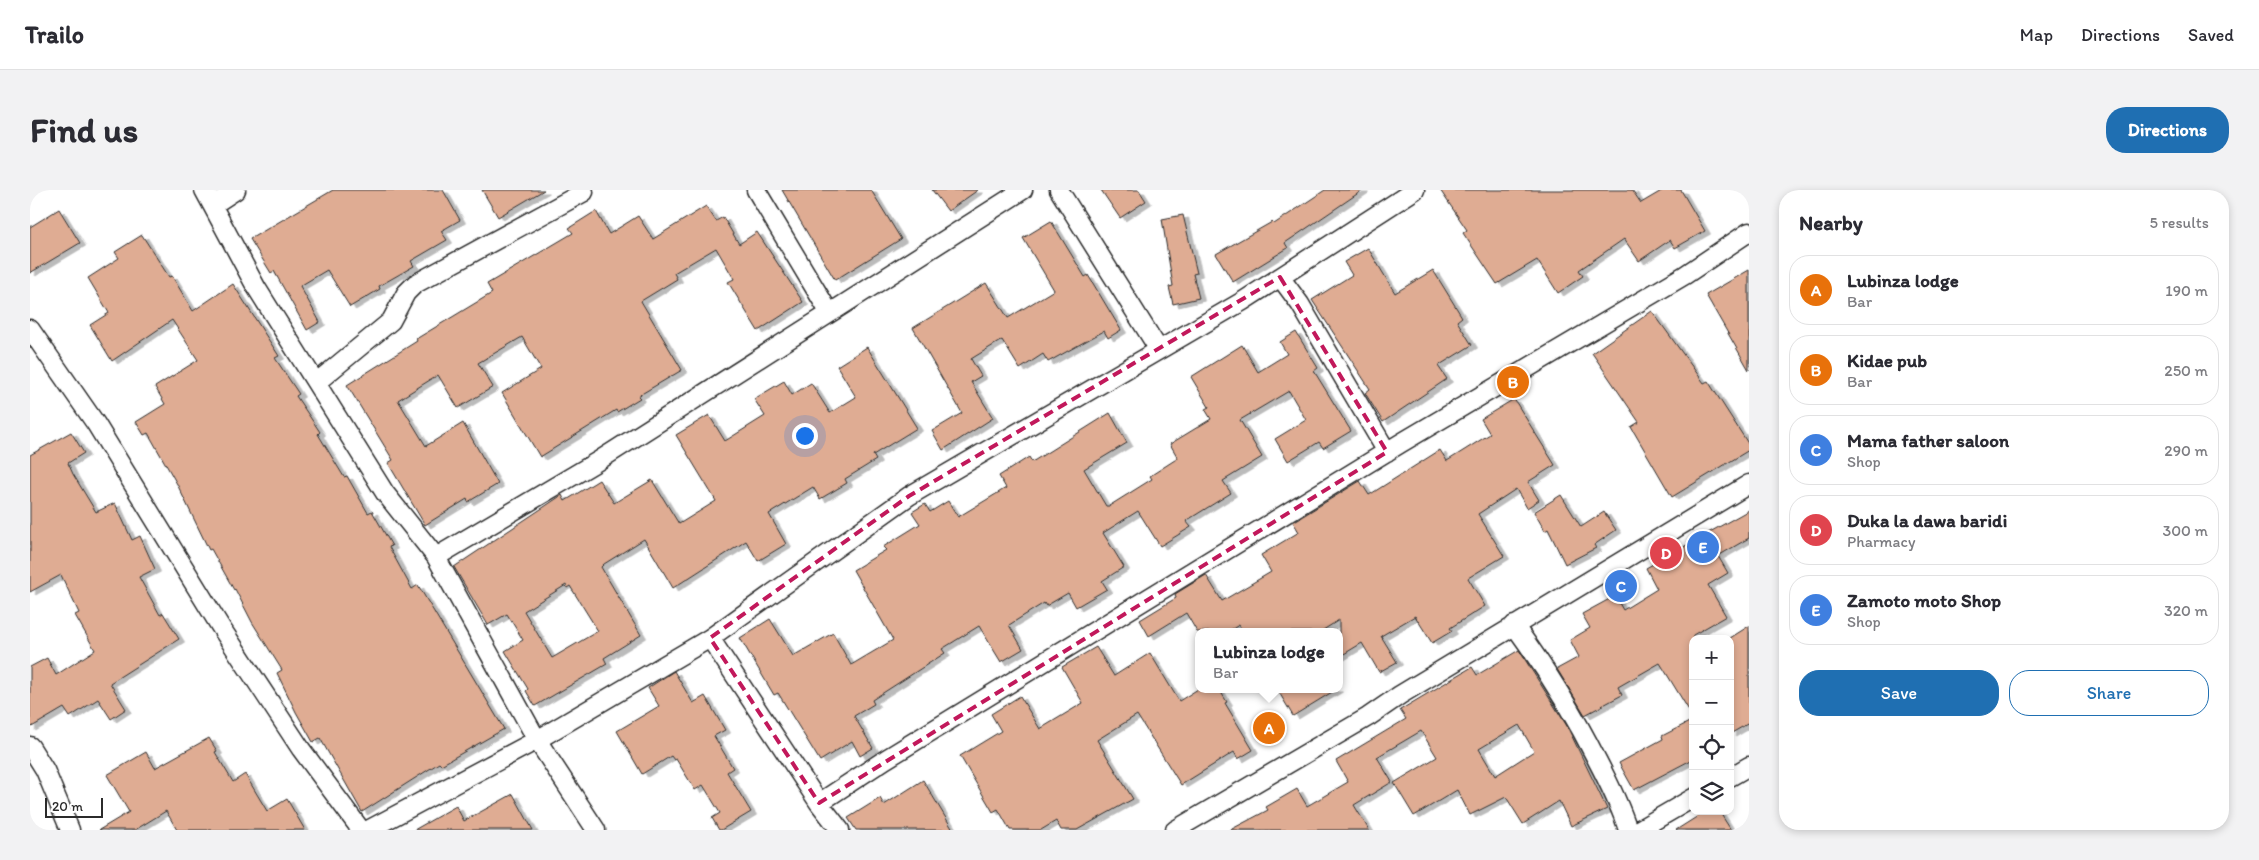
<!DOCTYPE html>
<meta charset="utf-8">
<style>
:root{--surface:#fff;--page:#f2f2f3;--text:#2b2b33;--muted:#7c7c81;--line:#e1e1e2;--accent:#1f6fb2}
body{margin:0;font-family:Itim,sans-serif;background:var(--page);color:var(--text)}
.controls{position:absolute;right:15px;bottom:15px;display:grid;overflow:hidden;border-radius:10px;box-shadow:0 2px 8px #0003}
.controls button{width:45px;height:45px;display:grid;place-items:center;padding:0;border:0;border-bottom:1px solid var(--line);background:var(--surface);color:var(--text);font:25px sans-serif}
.scale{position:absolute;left:15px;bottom:12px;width:58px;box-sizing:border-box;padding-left:5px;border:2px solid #2b2b2b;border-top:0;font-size:14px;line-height:18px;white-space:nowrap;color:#2b2b2b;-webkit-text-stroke:4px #fff;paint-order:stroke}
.you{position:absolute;left:774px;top:245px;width:18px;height:18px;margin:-12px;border:4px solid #fff;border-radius:50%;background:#1a73e8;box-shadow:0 0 0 8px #1a73e833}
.badge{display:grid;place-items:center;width:32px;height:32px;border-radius:50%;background:var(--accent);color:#fff;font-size:16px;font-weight:700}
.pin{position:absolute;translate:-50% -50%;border:2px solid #fff;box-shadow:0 1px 5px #0006}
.popup{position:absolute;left:1165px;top:438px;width:148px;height:65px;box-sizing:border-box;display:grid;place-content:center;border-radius:10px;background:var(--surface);filter:drop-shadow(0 1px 4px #0005);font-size:16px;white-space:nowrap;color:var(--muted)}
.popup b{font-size:19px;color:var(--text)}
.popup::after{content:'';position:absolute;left:50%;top:100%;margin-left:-10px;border:10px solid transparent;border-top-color:var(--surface)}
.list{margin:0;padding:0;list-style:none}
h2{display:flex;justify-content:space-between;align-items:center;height:65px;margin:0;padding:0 20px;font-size:21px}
h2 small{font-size:16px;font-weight:400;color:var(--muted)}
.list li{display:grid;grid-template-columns:32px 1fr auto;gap:15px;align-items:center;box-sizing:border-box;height:70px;margin:0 10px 10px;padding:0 10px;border:1px solid var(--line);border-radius:20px}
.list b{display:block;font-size:19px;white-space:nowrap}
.list p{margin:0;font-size:16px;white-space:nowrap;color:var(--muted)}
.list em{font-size:16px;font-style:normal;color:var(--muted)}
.actions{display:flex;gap:10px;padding:15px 20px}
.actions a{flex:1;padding:11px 0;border:1px solid var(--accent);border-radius:20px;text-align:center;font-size:18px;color:var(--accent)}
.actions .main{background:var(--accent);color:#fff}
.icon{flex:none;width:28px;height:28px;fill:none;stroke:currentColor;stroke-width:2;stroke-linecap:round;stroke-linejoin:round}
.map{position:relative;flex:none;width:1719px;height:640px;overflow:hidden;border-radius:20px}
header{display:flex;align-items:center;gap:30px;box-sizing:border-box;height:70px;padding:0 25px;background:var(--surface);border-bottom:1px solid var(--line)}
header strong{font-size:24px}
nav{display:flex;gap:28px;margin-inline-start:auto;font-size:18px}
.intro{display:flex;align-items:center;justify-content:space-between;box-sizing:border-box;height:120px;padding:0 30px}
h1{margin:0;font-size:35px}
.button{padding:12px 22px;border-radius:20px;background:var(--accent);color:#fff;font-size:18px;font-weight:700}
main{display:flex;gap:30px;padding:0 30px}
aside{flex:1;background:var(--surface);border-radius:20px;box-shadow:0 2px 8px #0003}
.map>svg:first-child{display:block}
.building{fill:#dfac93;stroke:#2b2b2b;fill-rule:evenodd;filter:url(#shadow)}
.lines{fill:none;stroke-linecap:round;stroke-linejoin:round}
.minor-casing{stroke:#2b2b2b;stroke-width:21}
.minor{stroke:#fff;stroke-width:18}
.marked{fill:none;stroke:#c2185b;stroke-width:4;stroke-dasharray:10 6;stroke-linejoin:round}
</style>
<header>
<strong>Trailo</strong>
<nav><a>Map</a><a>Directions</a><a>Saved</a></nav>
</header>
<div class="intro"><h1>Find us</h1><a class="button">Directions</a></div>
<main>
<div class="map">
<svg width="1719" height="640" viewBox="0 0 1719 640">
<defs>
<filter id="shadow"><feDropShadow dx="5.5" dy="3" stdDeviation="0" flood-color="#0004"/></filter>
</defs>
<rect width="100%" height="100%" fill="#fff"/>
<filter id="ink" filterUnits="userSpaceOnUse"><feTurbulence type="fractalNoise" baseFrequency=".02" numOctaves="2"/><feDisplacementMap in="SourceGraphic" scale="10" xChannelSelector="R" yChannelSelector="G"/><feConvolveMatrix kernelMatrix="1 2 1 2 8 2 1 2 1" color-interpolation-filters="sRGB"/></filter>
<g filter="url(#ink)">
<path class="building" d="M 303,0 L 413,0 L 430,30 L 411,41 L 417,50 L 381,71 L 384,76 L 349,96 L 350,99 L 320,117 L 297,80 L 270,96 L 290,132 L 277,140 L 244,81 L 241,83 L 220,49 Z
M 452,0 L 514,0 L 468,27 Z
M 752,0 L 841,0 L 871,49 L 805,90 Z
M 902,0 L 948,0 L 918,21 Z
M 1071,0 L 1109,0 L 1116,11 L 1090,28 Z
M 1295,0 L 1333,0 L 1255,53 L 1258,58 L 1203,92 L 1186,64 L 1242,32 L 1244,34 Z
M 1410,0 L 1602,0 L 1611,13 L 1633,0 L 1651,0 L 1675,41 L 1645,58 L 1640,50 L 1609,71 L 1594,49 L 1549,80 L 1553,86 L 1528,103 L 1507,70 L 1467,94 L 1433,43 L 1437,40 Z
M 676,16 L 686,31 L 693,27 L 709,54 L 727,42 L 773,112 L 728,141 L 698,92 L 704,89 L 686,58 L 644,83 L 647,89 L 611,111 L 652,180 L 608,206 L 610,208 L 587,222 L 586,220 L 510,267 L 472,203 L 511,179 L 492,147 L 448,173 L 463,197 L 428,218 L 408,185 L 368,210 L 396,256 L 433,233 L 468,294 L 438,312 L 437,309 L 395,335 L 358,273 L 363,270 L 317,195 L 387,151 L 386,149 L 462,103 L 457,94 L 543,43 L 539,38 L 566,21 L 579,44 L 608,26 L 623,49 Z
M 29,19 L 50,53 L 0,83 L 0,37 Z
M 1153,25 L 1167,83 L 1163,84 L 1169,108 L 1143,114 L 1139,97 L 1143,96 L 1132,29 Z
M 1021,31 L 1055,87 L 1058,85 L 1091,140 L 1078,148 L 1074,141 L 1018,172 L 1013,164 L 990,179 L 972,150 L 941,169 L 951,186 L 941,192 L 963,228 L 913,260 L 902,241 L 932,223 L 883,138 L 956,93 L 978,128 L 1024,100 L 993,48 Z
M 112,45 L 139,87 L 142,86 L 163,121 L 203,94 L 249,166 L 245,168 L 269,204 L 266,206 L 290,242 L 288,244 L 314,287 L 317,286 L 338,323 L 342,321 L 362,356 L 359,357 L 382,399 L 388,395 L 474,539 L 411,575 L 409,573 L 332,622 L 290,548 L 283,552 L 266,522 L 247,483 L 252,480 L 222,432 L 205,399 L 204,400 L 181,359 L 179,360 L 147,294 L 118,243 L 114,245 L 106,232 L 135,214 L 125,197 L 168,170 L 142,130 L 82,171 L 60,135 L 79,123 L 58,88 L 89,68 L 85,62 Z
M 1338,58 L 1365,103 L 1403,80 L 1432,127 L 1427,131 L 1442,155 L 1408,176 L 1417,189 L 1353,232 L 1335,203 L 1340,199 L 1282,110 L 1322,85 L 1314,72 Z
M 1719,80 L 1719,180 L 1676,105 Z
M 1622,121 L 1674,193 L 1678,191 L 1719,255 L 1719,260 L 1642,307 L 1601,237 L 1609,232 L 1562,163 Z
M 1266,142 L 1288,178 L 1284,181 L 1321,241 L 1293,258 L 1289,252 L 1258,271 L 1245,249 L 1276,230 L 1259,201 L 1210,230 L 1232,267 L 1193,291 L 1201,303 L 1156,331 L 1161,337 L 1130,356 L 1108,321 L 1073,343 L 1094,377 L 1072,391 L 1077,399 L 1046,417 L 1038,403 L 1016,416 L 1014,413 L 979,435 L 993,459 L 971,472 L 949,436 L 912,459 L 915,463 L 842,510 L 844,514 L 824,526 L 843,558 L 830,566 L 822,551 L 790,571 L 748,503 L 744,505 L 710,448 L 740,429 L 763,466 L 803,443 L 821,475 L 863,450 L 823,380 L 856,360 L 853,357 L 890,334 L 882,322 L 895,314 L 900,322 L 918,311 L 928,327 L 976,298 L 969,286 L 999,267 L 1002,272 L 1080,223 L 1097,253 L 1054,279 L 1076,316 L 1079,316 L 1122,289 L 1120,286 L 1148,268 L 1140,254 L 1181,229 L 1175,219 L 1179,217 L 1161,187 L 1212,155 L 1228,182 L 1257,164 L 1250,152 Z
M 837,157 L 887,238 L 843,265 L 846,270 L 815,289 L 817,293 L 790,309 L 783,297 L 739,324 L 756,354 L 728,371 L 716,351 L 643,398 L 614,349 L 574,374 L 571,377 L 611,445 L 574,468 L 577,474 L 505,516 L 496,501 L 498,499 L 475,461 L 493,450 L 477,424 L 458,435 L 424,377 L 532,305 L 535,311 L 569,290 L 584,313 L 622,290 L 649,334 L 686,311 L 646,245 L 679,225 L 695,251 L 735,226 L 724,209 L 754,191 L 762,205 L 781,193 L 800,223 L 826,207 L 807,176 ZM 536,395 L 537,398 L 540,396 L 568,441 L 522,468 L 494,421 Z
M 1484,209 L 1525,275 L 1498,292 L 1509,310 L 1497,318 L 1486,299 L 1448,324 L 1474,366 L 1438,388 L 1455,416 L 1420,438 L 1422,441 L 1402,453 L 1385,426 L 1351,446 L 1367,472 L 1349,482 L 1332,453 L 1309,467 L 1309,430 L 1290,442 L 1213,442 L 1209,435 L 1197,442 L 1167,442 L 1156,423 L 1119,446 L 1110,430 L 1146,408 L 1145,404 L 1176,385 L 1192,411 L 1241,382 L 1231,365 L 1269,342 L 1263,332 L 1330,291 L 1339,305 L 1410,260 L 1417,271 L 1460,244 L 1451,229 Z
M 41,242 L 54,263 L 38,273 L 43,284 L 66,322 L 85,313 L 102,350 L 110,346 L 125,379 L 109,387 L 130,425 L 133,423 L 149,449 L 80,493 L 96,519 L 81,529 L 68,509 L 40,527 L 34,518 L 0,538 L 0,477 L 17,468 L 26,485 L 65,460 L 45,425 L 49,423 L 31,385 L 0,402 L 0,265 Z
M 1531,305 L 1551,337 L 1574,322 L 1586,340 L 1564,355 L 1566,358 L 1535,374 L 1518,339 L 1515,341 L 1504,322 Z
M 1719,320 L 1719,348 L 1688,366 L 1698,383 L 1678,395 L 1696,426 L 1663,445 L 1663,527 L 1630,473 L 1588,497 L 1592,505 L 1555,525 L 1527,479 L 1549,467 L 1540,450 L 1560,438 L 1552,424 L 1585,406 L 1593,420 L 1627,399 L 1616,378 Z
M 1719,436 L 1719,533 L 1700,544 L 1700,448 Z
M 1066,457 L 1084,486 L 1120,463 L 1149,511 L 1168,499 L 1189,499 L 1197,512 L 1195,513 L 1223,560 L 1208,569 L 1204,562 L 1151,595 L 1107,525 L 1067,550 L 1103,609 L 1047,640 L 1031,640 L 1026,631 L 1011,640 L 980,640 L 968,619 L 963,622 L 930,566 L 971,541 L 961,524 L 990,506 L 1010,539 L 1053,513 L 1032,477 Z
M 1489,460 L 1537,536 L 1577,619 L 1541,636 L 1529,611 L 1493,634 L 1476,607 L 1440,625 L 1427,600 L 1384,626 L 1364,593 L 1407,567 L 1391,541 L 1347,567 L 1362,592 L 1324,615 L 1339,640 L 1200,640 L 1238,620 L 1236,617 L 1267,599 L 1277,616 L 1318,592 L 1306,571 L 1376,529 L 1370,520 L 1442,477 L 1447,485 ZM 1489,535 L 1504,561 L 1465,586 L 1449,559 Z
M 644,481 L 663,513 L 675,506 L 695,540 L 684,546 L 703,578 L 697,582 L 721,622 L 691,640 L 689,640 L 682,628 L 690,623 L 673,595 L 665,600 L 646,569 L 644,570 L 641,566 L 612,584 L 587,541 L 629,516 L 618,498 Z
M 1247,499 L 1307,499 L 1263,526 Z
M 1663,530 L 1663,569 L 1604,600 L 1589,573 L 1633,549 L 1632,546 Z
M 179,548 L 187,561 L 185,562 L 203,592 L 215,584 L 237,621 L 257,609 L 275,640 L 147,640 L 136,621 L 105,640 L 69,640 L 99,622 L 77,585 L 116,562 L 125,578 Z
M 893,590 L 923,640 L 826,640 L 818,628 L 850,608 L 854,615 Z
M 483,604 L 503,640 L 384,640 L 426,616 L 434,631 Z
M 1676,621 L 1689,621 L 1701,640 L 1646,640 Z"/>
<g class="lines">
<g class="minor-casing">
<path id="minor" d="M 174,0 L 226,97 L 355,303 L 406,367 L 507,550 L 566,640
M 726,0 L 799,122
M 1029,0 L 1129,160
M 183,15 L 206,0
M 1250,87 L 1270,114 L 1357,262
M 0,139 L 66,234 L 190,436 L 271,559 L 331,640
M 287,192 L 361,131 L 376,103 L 385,94 L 554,2
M 406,367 L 568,271 L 993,0
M 1484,435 C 1516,479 1543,522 1567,570 C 1579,593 1590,615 1598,640
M 680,448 L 789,613 L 810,640
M 0,556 L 15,580 L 40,640
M 1700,587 L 1719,576
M 789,613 L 856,569 L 1371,253 L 1655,85 L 1719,42
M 338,640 L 507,550 L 680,448 L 879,306 L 1213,111 L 1385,0
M 1145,640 L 1338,527 L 1370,505 L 1719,294
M 1608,640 L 1663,608"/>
</g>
<use href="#minor" class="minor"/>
</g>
</g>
<path class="marked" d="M 1250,87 L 1357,262 L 789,613 L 680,448 L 879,306 Z"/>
</svg>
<div class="controls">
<button>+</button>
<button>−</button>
<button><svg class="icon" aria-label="locate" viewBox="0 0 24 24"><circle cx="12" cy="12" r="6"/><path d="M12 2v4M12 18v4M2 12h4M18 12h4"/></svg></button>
<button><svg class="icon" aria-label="layers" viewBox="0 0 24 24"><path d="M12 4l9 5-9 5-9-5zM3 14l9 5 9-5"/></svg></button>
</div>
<div class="scale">20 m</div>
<div class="you"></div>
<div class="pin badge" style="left:1239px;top:538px;background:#e8710a">A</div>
<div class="popup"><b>Lubinza lodge</b>Bar</div>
<div class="pin badge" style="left:1483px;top:192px;background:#e8710a">B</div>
<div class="pin badge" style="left:1591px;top:396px;background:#3f7fe0">C</div>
<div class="pin badge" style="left:1636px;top:363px;background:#e0444e">D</div>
<div class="pin badge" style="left:1673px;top:357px;background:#3f7fe0">E</div>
</div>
<aside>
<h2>Nearby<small>5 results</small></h2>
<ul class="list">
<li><span class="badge" style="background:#e8710a">A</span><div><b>Lubinza lodge</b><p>Bar</p></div><em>190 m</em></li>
<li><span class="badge" style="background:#e8710a">B</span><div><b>Kidae pub</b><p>Bar</p></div><em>250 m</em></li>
<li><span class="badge" style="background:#3f7fe0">C</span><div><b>Mama father saloon</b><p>Shop</p></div><em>290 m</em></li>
<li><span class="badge" style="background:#e0444e">D</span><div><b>Duka la dawa baridi</b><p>Pharmacy</p></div><em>300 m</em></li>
<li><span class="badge" style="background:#3f7fe0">E</span><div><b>Zamoto moto Shop</b><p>Shop</p></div><em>320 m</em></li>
</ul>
<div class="actions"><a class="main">Save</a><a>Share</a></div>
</aside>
</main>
